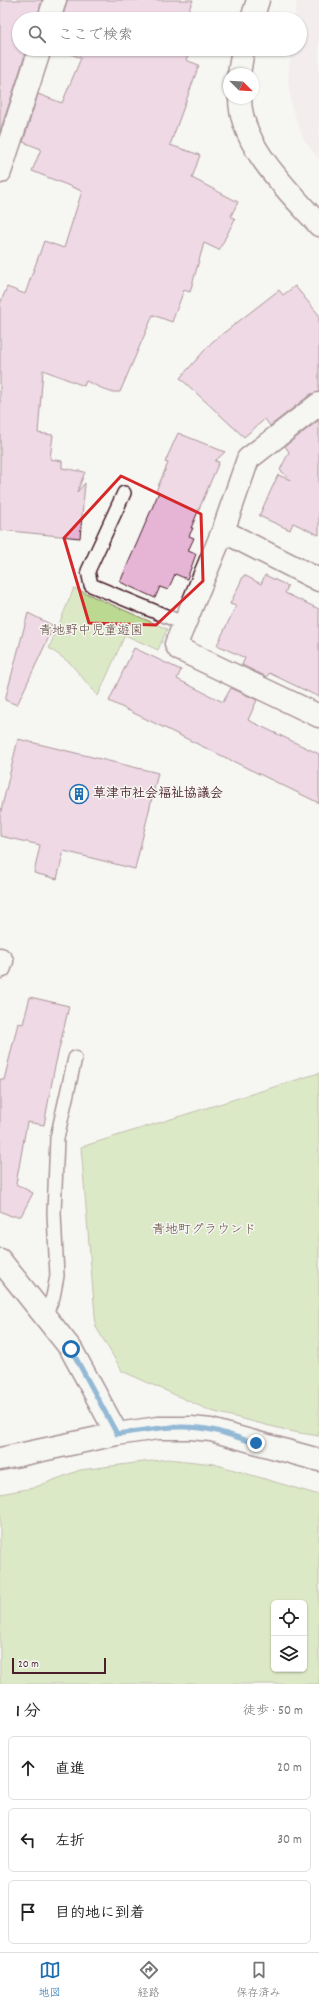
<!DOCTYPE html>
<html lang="ja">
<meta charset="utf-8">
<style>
:root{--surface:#fff;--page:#f6f6f6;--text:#222;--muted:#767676;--line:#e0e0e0;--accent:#1f6fb2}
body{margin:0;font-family:Dekko,"Klee One",sans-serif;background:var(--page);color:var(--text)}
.controls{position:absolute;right:12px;bottom:12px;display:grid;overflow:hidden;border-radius:6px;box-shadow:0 1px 3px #0004}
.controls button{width:36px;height:36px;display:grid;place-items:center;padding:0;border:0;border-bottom:1px solid var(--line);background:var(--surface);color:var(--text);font:20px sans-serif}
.compass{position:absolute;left:223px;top:68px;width:36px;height:36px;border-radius:50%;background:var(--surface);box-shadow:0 1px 3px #0004;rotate:114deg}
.scale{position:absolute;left:12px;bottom:10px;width:94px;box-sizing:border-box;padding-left:4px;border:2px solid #4a1f2b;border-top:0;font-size:11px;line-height:14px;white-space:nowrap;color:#4a1f2b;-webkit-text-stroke:3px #f6f6f2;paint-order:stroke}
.stop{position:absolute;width:12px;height:12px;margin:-9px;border:3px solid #1f6fb2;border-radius:50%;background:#fff}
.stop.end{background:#1f6fb2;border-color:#fff;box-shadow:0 1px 4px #0008}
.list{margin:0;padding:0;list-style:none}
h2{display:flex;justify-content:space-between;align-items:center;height:52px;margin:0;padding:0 16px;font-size:17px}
h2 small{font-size:13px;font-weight:400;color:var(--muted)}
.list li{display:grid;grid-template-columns:26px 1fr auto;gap:12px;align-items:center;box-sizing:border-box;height:64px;margin:0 8px 8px;padding:0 8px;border:1px solid var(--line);border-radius:6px}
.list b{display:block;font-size:15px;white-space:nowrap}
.list em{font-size:13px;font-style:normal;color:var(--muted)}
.icon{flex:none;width:22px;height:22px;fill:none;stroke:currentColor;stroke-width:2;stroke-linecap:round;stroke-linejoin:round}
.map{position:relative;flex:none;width:319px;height:1684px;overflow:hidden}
.search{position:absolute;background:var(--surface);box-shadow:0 1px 3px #0004;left:12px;right:12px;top:12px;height:44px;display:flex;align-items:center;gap:10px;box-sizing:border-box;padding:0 14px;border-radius:22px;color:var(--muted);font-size:15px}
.sheet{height:268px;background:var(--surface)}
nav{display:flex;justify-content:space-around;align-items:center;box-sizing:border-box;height:56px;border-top:1px solid var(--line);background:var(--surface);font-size:11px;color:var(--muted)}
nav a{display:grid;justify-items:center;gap:2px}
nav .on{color:var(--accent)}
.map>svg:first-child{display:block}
.built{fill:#f1e2e9}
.green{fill:#bcd991;stroke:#837c5e;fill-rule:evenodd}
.building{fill:#e6b5d5;stroke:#4a1f2b}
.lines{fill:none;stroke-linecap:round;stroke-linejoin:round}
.lane-casing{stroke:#4a1f2b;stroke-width:16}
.street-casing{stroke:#4a1f2b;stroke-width:25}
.secondary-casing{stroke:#4a1f2b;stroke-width:25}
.lane{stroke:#f6f6f2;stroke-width:13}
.street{stroke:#f6f6f2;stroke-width:22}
.secondary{stroke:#f6f6f2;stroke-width:22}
.route{stroke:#1f6fb2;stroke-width:5}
.marked{fill:none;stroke:#d62828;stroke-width:3;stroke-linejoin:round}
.labels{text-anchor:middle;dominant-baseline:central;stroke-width:3;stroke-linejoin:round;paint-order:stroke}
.park-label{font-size:13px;fill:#664e44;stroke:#f6f6f2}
.poi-label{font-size:13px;font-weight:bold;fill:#4a1f2b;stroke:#f6f6f2;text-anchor:start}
</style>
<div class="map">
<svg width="319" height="1684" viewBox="0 0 319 1684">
<rect width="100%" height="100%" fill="#f6f6f2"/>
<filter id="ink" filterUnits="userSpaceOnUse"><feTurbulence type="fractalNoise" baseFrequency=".025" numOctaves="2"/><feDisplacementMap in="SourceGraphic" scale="8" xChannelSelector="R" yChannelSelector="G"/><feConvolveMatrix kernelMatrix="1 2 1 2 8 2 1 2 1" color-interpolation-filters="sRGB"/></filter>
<g filter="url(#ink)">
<path class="built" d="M 297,0 L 319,0 L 319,159 L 304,140 L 292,108 L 288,81 L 291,49 L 300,49 L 300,19 L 294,19 Z"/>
<path class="green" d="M 74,588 L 167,629 L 158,650 L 125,635 L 98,696 L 70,663 L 49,648 Z
M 319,1073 L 319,1436 L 294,1432 L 211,1411 L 122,1371 L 96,1327 L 81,1147 Z
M 168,1459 L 214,1464 L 319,1495 L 319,1684 L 0,1684 L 0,1494 L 33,1488 L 80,1470 ZM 274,1603 L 304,1603 L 304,1669 L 274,1669 Z"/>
<path class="building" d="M 0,0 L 42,0 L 37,19 L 19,19 L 19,49 L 27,49 L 0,132 Z
M 67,0 L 193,0 L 185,19 L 62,19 Z
M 58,49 L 191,49 L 186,60 L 199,65 L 170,145 L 200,155 L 192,178 L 238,202 L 231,216 L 235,219 L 219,250 L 204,243 L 190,292 L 184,290 L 172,322 L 153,315 L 120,392 L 110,392 L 86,381 L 84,386 L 43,370 L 38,433 L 53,435 L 50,459 L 62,461 L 62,468 L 85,472 L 77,492 L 85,483 L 80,538 L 0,530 L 0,304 L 7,287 L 25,294 L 44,241 L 64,248 L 82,191 L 32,171 L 41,149 L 23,142 L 38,94 L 62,103 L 81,58 Z
M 295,286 L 319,315 L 319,392 L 311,394 L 270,426 L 265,419 L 244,437 L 180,378 L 212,342 L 279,290 L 283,295 Z
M 319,420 L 319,535 L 293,523 L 290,530 L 259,516 L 278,475 L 291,480 L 280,470 L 289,452 L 285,446 Z
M 178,433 L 225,452 L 215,461 L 219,462 L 191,528 L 193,528 L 189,536 L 194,538 L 188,551 L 196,554 L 187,579 L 175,574 L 168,590 L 160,587 L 155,598 L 120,582 L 159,492 L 156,491 L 168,463 L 165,462 Z
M 244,575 L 261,584 L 265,575 L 288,586 L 285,593 L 319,609 L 319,697 L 269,673 L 267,677 L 242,665 L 245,658 L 217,645 L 236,606 L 230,604 Z
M 28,613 L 54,626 L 17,705 L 5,700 Z
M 134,648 L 181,670 L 177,679 L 223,702 L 231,688 L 257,700 L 248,720 L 319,754 L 319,803 L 109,701 Z
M 18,739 L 158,773 L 135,869 L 64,851 L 57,879 L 34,873 L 40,845 L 0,836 L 0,815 Z
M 30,997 L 69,1006 L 54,1071 L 44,1125 L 27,1122 L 16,1184 L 33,1193 L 21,1216 L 11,1216 L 0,1211 L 0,1079 L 4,1080 L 18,1023 L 23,1024 Z"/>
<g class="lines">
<g class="lane-casing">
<path id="lane" d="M 124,493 L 88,571 L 91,585 L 185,624
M 45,1316 L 53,1297 L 57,1276 L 54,1213 L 57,1138 L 75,1058"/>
</g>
<g class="street-casing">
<path id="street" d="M 49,19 L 55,0
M 0,172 L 40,49
M 319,404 L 248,459 L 223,531 L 176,644 L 179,649 L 319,716
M 223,531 L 319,580
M 0,959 L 2,961 L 0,967
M 0,1260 L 71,1349 L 117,1434
M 0,1459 L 117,1434 L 158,1428 L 191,1428 L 211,1430 L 319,1460"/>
</g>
<g class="secondary-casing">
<path id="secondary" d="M 252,19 L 258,0
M 239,74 L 243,49
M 240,98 C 240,146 289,191 319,225"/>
</g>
<use href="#lane" class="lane"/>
<use href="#street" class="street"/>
<use href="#secondary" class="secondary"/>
</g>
</g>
<g class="lines" filter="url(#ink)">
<path class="route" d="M 71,1349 L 117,1434 C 147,1430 181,1423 212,1430 C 226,1433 241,1439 256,1443"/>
</g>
<path d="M0 0H319V1684H0ZM 121,476 L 201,514 L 203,581 L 156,625 L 89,623 L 64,538 Z" fill="#f6f6f2" fill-opacity=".55" fill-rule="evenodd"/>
<path class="marked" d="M 121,476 L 201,514 L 203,581 L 156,625 L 89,623 L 64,538 Z"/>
<defs>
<g id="building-ring" transform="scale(1)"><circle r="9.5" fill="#f6f6f2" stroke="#1f6fb2" stroke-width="1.5"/><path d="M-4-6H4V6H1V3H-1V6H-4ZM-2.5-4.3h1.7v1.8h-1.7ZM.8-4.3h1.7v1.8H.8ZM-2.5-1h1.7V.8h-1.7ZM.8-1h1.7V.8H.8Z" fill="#1f6fb2"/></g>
</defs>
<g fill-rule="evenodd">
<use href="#building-ring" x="79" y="794"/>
</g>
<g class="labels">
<g class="park-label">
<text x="91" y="631">青地野中児童遊園</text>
<text x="204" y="1230">青地町グラウンド</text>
</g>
<g class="poi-label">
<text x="93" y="794">草津市社会福祉協議会</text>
</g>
</g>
</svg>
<div class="controls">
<button><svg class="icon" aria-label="locate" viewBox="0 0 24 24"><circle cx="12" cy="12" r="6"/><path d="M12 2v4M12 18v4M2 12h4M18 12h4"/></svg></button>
<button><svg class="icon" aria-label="layers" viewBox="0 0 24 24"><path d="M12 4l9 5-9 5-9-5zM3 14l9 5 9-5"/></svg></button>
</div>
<svg class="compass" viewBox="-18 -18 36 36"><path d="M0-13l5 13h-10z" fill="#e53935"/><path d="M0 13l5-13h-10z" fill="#767676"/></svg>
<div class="scale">20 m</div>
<div class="stop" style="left:71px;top:1349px"></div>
<div class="stop end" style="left:256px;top:1443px"></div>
<div class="search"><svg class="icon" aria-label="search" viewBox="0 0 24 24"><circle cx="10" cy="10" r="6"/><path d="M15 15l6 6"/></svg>ここで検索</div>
</div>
<section class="sheet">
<h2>1 分<small>徒歩 · 50 m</small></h2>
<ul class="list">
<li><svg class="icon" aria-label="ahead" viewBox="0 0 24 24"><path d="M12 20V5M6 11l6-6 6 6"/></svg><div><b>直進</b></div><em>20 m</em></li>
<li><svg class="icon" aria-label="left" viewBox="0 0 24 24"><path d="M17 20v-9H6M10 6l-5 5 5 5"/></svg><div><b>左折</b></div><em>30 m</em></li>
<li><svg class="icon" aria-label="arrive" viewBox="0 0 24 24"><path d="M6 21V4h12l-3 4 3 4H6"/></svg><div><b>目的地に到着</b></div></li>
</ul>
</section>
<nav>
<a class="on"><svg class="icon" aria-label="map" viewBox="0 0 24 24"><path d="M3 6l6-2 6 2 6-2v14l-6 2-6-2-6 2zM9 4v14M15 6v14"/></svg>地図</a>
<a><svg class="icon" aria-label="directions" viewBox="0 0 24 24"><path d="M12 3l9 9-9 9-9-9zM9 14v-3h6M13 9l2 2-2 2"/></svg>経路</a>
<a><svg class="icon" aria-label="saved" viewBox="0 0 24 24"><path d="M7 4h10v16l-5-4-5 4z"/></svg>保存済み</a>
</nav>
